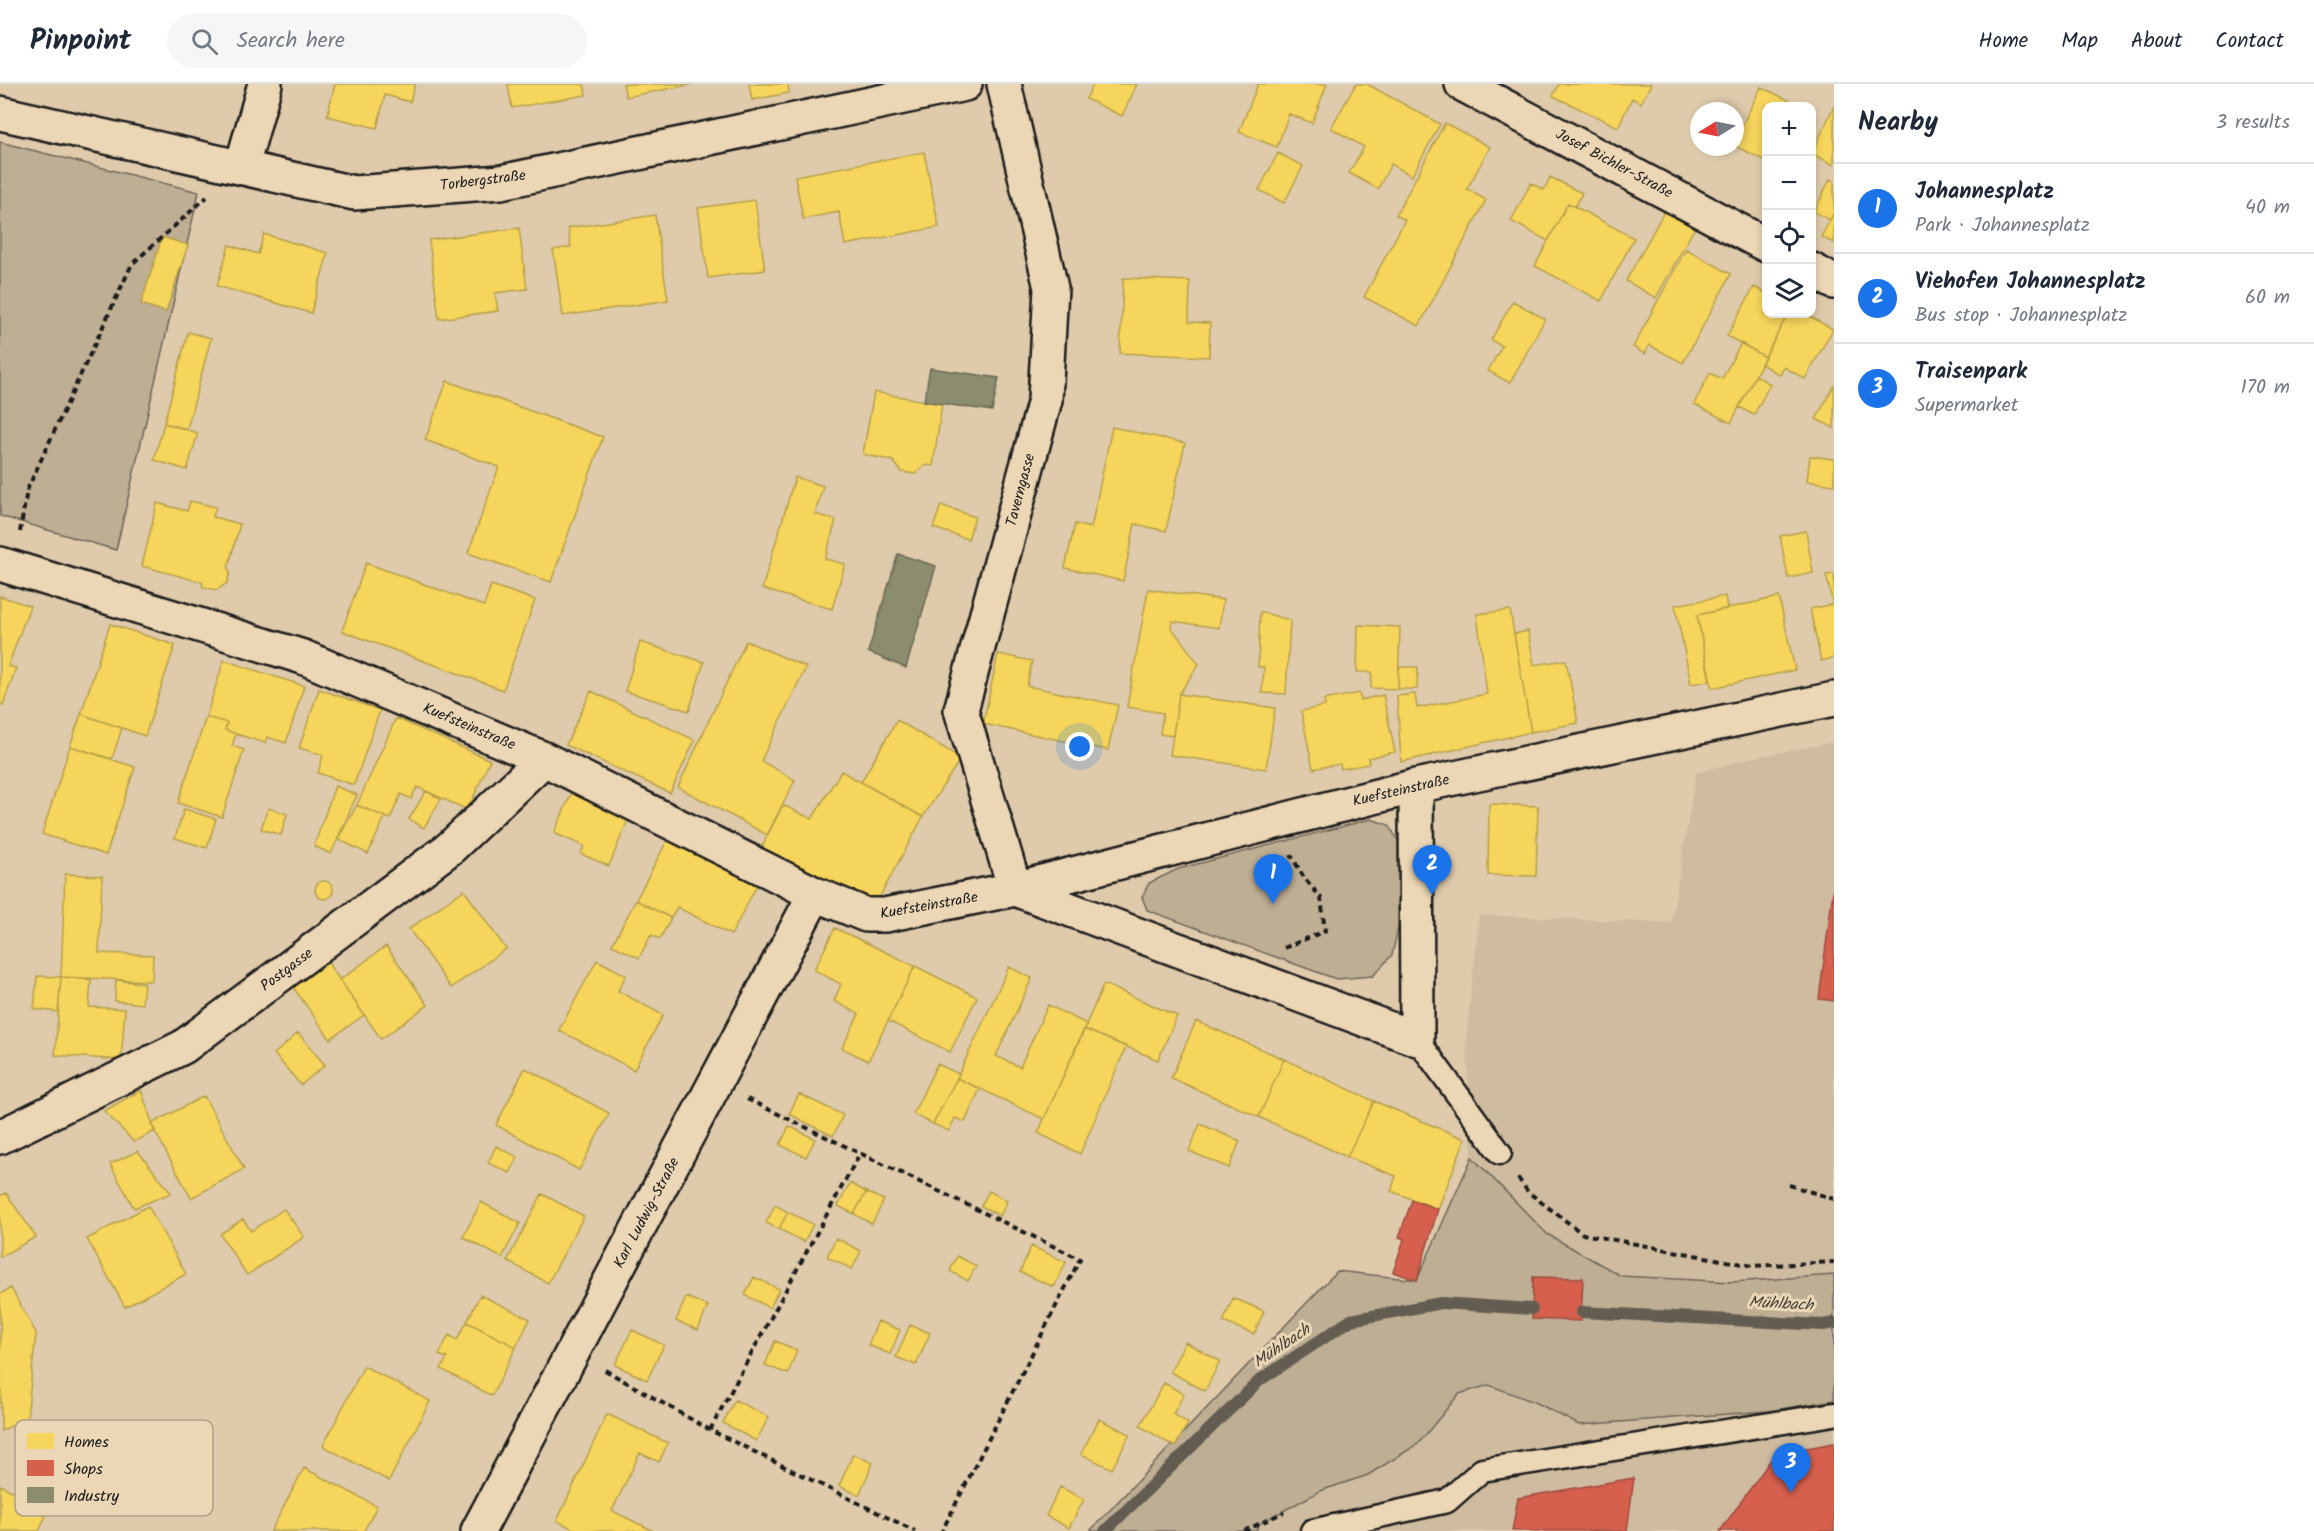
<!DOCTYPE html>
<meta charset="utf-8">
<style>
:root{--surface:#fff;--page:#f6f6f7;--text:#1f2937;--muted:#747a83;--line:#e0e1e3;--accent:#1a73e8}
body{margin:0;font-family:Kalam,sans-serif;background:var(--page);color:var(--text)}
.controls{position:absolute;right:18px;top:18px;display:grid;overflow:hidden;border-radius:12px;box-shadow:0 3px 9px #0003}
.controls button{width:54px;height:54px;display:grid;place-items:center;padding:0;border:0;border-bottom:2px solid var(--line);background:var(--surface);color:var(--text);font:30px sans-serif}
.compass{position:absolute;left:1690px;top:18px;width:54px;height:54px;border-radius:50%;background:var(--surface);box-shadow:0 3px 9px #0003;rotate:260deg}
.you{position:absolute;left:1080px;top:663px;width:21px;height:21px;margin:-15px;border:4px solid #fff;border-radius:50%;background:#1a73e8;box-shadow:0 0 0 9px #1a73e833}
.badge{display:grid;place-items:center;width:39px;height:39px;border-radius:50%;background:var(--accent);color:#fff;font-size:20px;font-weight:700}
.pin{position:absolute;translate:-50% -50px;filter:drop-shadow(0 2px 3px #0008)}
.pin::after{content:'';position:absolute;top:32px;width:21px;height:18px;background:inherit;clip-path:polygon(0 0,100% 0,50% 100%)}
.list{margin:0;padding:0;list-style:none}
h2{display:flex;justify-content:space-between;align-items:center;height:78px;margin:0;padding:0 24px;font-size:26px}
h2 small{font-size:20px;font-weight:400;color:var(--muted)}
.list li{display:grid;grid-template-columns:39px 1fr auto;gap:18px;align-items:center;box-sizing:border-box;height:90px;padding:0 24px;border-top:2px solid var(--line)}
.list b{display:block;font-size:22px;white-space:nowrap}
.list p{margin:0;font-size:20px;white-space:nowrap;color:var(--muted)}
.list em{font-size:20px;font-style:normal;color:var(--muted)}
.icon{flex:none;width:33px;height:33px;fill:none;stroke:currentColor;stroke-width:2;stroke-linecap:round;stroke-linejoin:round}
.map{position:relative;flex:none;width:1834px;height:1447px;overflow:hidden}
header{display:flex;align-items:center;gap:36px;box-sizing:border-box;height:84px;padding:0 30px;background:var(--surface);border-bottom:2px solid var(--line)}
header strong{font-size:28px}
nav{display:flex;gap:33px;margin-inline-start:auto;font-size:21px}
.search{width:420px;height:54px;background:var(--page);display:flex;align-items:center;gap:15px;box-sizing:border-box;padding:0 21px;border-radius:33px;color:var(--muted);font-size:22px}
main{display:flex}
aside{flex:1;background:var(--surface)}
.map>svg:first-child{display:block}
.built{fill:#cfbca0}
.green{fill:#beae94;stroke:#6d6558;stroke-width:1.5}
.homes{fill:#f6d55c;stroke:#b59e49;stroke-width:1.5}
.shops{fill:#d6604d;stroke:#9e4c3e;stroke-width:1.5}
.industry{fill:#8c8c6e;stroke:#6a6a55;stroke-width:1.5}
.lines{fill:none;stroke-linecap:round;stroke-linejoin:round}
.stream{stroke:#645d51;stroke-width:12}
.lane-casing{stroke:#1c1c1c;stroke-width:27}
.street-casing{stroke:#1c1c1c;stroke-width:38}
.path{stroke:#1c1c1c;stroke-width:4;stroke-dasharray:6 4.5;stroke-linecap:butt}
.lane{stroke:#ebd6b5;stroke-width:22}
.street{stroke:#ebd6b5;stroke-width:33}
.labels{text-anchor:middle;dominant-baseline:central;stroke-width:6;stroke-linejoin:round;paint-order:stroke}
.street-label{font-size:15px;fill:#1c1c1c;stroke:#ebd6b5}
.water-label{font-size:16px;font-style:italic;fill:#46423b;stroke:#ebd6b5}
.key{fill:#ebd6b5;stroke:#ad9e87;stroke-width:1.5}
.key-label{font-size:16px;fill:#1c1c1c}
</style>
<header>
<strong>Pinpoint</strong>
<div class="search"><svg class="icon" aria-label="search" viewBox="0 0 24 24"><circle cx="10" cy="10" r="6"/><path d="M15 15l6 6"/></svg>Search here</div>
<nav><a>Home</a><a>Map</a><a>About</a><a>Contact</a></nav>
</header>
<main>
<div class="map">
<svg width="1834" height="1447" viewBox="0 0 1834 1447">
<rect width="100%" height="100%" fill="#dfcbac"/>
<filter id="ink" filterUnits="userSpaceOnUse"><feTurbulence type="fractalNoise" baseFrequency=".0167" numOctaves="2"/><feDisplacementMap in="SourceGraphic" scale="12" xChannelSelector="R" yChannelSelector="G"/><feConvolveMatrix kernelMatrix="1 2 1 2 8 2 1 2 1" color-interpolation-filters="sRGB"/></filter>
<g filter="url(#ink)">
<path class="built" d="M 1834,658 L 1834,1447 L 1256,1447 L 1417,1196 L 1472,1073 L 1466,955 L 1479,831 L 1671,839 L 1696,689 L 1744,675 Z"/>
<path class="green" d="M 0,58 L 199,108 L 116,466 L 0,432 Z
M 1371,735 L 1389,741 L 1404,767 L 1399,840 L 1392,871 L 1373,892 L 1336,895 L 1147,826 L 1142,813 L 1149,799 L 1178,785 Z
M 1472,1073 L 1547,1150 L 1621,1192 L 1732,1198 L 1834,1191 L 1834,1316 L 1768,1327 L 1579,1341 L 1537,1319 L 1489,1301 L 1459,1310 L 1418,1360 L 1368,1391 L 1320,1407 L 1259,1440 L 1256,1447 L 1090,1447 L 1337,1187 L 1417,1196 Z"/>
<path class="homes" d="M 335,0 L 415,0 L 410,18 L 385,11 L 377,44 L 327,32 Z
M 508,0 L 584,0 L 586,11 L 512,24 Z
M 623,0 L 694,0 L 626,13 Z
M 749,0 L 788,0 L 789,9 L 752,16 Z
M 1093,0 L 1137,0 L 1122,32 L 1086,15 Z
M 1258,0 L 1327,0 L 1312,39 L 1289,30 L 1277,63 L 1239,48 Z
M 1356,0 L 1367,0 L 1440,40 L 1412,92 L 1391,80 L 1378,105 L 1349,89 L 1364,63 L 1331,44 Z
M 1559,0 L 1651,0 L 1641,19 L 1632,14 L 1618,43 L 1553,12 Z
M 1761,3 L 1801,22 L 1766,22 L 1766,77 L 1735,62 L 1735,56 Z
M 1834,22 L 1834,81 L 1812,70 Z
M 1445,39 L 1490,63 L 1467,105 L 1486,116 L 1419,242 L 1364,213 L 1405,136 L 1396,131 Z
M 924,68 L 939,143 L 845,161 L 839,128 L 803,135 L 795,92 Z
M 1278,69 L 1303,82 L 1284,119 L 1259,106 Z
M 1550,93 L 1582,109 L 1575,123 L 1568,119 L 1548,157 L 1511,137 L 1531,99 L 1544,106 Z
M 1830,95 L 1834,97 L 1834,128 L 1830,136 L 1814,128 Z
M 755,116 L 765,186 L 708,194 L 698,124 Z
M 1568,119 L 1634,154 L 1601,217 L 1535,182 Z
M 1665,126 L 1695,143 L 1656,214 L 1626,197 Z
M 1834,128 L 1834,159 L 1821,153 Z
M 655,131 L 668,216 L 563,232 L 553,166 L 571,163 L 568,144 Z
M 519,144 L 527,205 L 495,209 L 498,227 L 439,235 L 429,156 Z
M 264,150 L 328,169 L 311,229 L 217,202 L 229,161 L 258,170 Z
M 162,153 L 188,161 L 166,228 L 141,220 Z
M 1686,165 L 1731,190 L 1683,279 L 1649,261 L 1645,270 L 1633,263 Z
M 1123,194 L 1190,197 L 1189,238 L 1210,239 L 1209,273 L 1120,269 Z
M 1754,203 L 1766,209 L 1766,230 L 1788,230 L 1765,273 L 1727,252 Z
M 1513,217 L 1545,235 L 1510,299 L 1488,287 L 1502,262 L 1491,256 Z
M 1788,230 L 1805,230 L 1833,245 L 1805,295 L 1784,283 L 1780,291 L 1761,280 Z
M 188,248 L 211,254 L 187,345 L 164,339 Z
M 1741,259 L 1765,273 L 1731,339 L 1694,320 L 1710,289 L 1722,295 Z
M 1756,291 L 1770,300 L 1754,331 L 1739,323 Z
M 447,297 L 603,353 L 551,498 L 468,469 L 499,383 L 425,356 Z
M 1834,301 L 1834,344 L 1816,335 Z
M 874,308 L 942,320 L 933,382 L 926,381 L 914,390 L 902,388 L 893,377 L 863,370 Z
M 164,339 L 198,349 L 187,386 L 154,376 Z
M 1112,343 L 1185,359 L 1166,447 L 1135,440 L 1123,497 L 1065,484 L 1075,440 L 1091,444 Z
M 1810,372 L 1834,375 L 1834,401 L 1807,397 Z
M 795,393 L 823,402 L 815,430 L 836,436 L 825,475 L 845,480 L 832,525 L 762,505 Z
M 190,417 L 216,423 L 213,433 L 240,440 L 228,484 L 230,488 L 227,499 L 217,506 L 203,503 L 202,498 L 142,482 L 157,419 L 187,427 Z
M 941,421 L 975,433 L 968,455 L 933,444 Z
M 1806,447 L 1813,489 L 1788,494 L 1780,452 Z
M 366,479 L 484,522 L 491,501 L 535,516 L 503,606 L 342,547 Z
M 1834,490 L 1834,574 L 1821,577 L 1810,525 L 1833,520 L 1826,491 Z
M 1148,505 L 1223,516 L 1219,544 L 1172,537 L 1171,543 L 1199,580 L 1179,610 L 1173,652 L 1160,650 L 1163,629 L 1127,623 Z
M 0,512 L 30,522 L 8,582 L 16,584 L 3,621 L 0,620 Z
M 1725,512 L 1727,525 L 1697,531 L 1710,597 L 1691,600 L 1675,521 Z
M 1779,513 L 1795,586 L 1712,604 L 1697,531 Z
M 1510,526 L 1531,648 L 1401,678 L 1397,612 L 1415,610 L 1417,624 L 1487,610 L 1477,530 Z
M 1260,528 L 1290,536 L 1286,610 L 1262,609 L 1264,583 L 1258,583 Z
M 110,540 L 175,561 L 145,652 L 81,630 Z
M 1358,541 L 1400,543 L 1398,605 L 1371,604 L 1372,588 L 1357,588 Z
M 1528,547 L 1534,581 L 1566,576 L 1578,639 L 1531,648 L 1514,550 Z
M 746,557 L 806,583 L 761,677 L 795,696 L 767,751 L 678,703 Z
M 640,558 L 704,578 L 689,627 L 625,607 Z
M 998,570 L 1032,577 L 1027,602 L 1118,621 L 1108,666 L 983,640 Z
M 224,576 L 304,602 L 286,659 L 267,653 L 265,659 L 236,650 L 225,646 L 227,639 L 206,633 Z
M 1399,583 L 1418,583 L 1417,605 L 1398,605 Z
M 319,605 L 380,626 L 354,701 L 318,689 L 323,671 L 299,664 Z
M 591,607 L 695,656 L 670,709 L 566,661 Z
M 1359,609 L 1361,616 L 1383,611 L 1395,668 L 1368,674 L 1369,680 L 1341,685 L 1340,680 L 1313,685 L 1301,627 L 1325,622 L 1324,616 Z
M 1179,610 L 1275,624 L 1266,685 L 1170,671 Z
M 81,630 L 122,644 L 112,675 L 70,662 Z
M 206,633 L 227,639 L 225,646 L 236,650 L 232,662 L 244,666 L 222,733 L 178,719 Z
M 396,634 L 490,676 L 468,726 L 417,703 L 411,715 L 401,710 L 390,735 L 357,721 Z
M 897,636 L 961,674 L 923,733 L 861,698 Z
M 70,662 L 135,683 L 106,771 L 42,750 Z
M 841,687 L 923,733 L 873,825 L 759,768 L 783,721 L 812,735 Z
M 576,699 L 633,724 L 609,782 L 581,770 L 584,762 L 554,749 Z
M 335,702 L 357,711 L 331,770 L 314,762 Z
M 426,707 L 441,715 L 424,744 L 409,735 Z
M 1489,720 L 1538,722 L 1536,792 L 1488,791 Z
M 357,721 L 385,733 L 368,770 L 338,755 Z
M 268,724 L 287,730 L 281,751 L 261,745 Z
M 184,725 L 216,735 L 207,764 L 175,754 Z
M 669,753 L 758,799 L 731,851 L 677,823 L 671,834 L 636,816 Z
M 65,790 L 102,792 L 99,869 L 153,871 L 152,897 L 61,893 Z
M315 806a9 9 0 1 1 18 0a9 9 0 1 1-18 0Z
M 464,806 L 506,865 L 451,904 L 409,845 Z
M 636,816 L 671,834 L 660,855 L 651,851 L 639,874 L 612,861 Z
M 835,844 L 915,882 L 868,977 L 842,964 L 859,930 L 834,917 L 841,900 L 814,886 Z
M 386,862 L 428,921 L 381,955 L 340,896 Z
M 597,876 L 626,891 L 618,907 L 663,931 L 634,986 L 559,946 Z
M 328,879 L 364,931 L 330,955 L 293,903 Z
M 915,882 L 977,913 L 950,968 L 888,937 Z
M 1009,883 L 1032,894 L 996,972 L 1020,983 L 1048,921 L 1087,940 L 1044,1035 L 957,994 Z
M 37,892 L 61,893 L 58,928 L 34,925 Z
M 61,893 L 91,896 L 89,923 L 125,925 L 121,976 L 55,971 Z
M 116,896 L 144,899 L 142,920 L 115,917 Z
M 1104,900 L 1177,932 L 1158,976 L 1084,945 Z
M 1196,937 L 1284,975 L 1259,1033 L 1171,994 Z
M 1084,945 L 1126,963 L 1080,1070 L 1038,1049 Z
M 298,949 L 325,981 L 301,1001 L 274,970 Z
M 1284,975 L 1374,1017 L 1347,1073 L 1259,1033 Z
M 937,980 L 959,990 L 933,1040 L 913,1030 Z
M 525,984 L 609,1029 L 579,1086 L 496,1041 Z
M 957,994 L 980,1005 L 965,1038 L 955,1034 L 949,1047 L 933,1040 Z
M 141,1006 L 155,1047 L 134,1058 L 104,1027 Z
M 799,1010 L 843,1031 L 833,1052 L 789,1030 Z
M 204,1012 L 244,1085 L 191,1114 L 151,1040 Z
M 1374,1017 L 1465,1055 L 1438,1125 L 1391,1107 L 1396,1092 L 1347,1073 Z
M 1200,1040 L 1240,1057 L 1229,1084 L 1189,1067 Z
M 789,1042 L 815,1055 L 806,1073 L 780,1061 Z
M 496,1062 L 518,1073 L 510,1089 L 488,1079 Z
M 138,1067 L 171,1109 L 134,1124 L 110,1080 Z
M 850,1099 L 866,1108 L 854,1130 L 838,1122 Z
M 989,1107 L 1007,1117 L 1000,1132 L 981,1122 Z
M 866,1108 L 884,1116 L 872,1140 L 854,1130 Z
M 6,1109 L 36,1153 L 0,1173 L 0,1112 Z
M 542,1110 L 584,1132 L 548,1199 L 507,1177 Z
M 481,1118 L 520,1139 L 502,1174 L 463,1153 Z
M 775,1121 L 788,1128 L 779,1145 L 766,1139 Z
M 148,1122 L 186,1190 L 125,1223 L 87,1155 Z
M 284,1125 L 304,1153 L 247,1191 L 220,1150 L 243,1135 L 251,1147 Z
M 788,1128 L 813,1140 L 804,1158 L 779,1145 Z
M 836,1154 L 861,1167 L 852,1185 L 827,1173 Z
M 1031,1162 L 1066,1178 L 1054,1203 L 1020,1188 Z
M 957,1172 L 976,1182 L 968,1197 L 950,1187 Z
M 754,1193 L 779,1205 L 770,1224 L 745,1211 Z
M 11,1204 L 36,1249 L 27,1334 L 1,1347 L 0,1210 Z
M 480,1211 L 530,1235 L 516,1263 L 467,1238 Z
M 686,1213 L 708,1222 L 698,1246 L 676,1237 Z
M 1233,1214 L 1264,1227 L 1254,1250 L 1223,1238 Z
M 878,1237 L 900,1246 L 890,1270 L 868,1261 Z
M 467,1238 L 516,1263 L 492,1312 L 441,1285 L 447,1274 L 439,1271 L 449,1251 L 457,1256 Z
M 910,1241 L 930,1249 L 916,1281 L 896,1273 Z
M 632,1246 L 664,1261 L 647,1296 L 615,1281 Z
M 775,1257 L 797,1266 L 788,1290 L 765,1281 Z
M 1185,1258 L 1220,1277 L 1205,1307 L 1170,1288 Z
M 364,1282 L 430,1317 L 389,1397 L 323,1362 Z
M 1164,1299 L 1184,1310 L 1173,1330 L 1188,1339 L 1175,1363 L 1140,1342 Z
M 735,1316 L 769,1333 L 756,1357 L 723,1339 Z
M 607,1330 L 668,1359 L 659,1378 L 640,1369 L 612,1427 L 654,1447 L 573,1447 L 574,1445 L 557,1437 Z
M 1099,1335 L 1130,1350 L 1112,1385 L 1081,1370 Z
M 853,1370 L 873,1379 L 859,1411 L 839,1402 Z
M 304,1384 L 377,1422 L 364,1447 L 271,1447 Z
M 0,1401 L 49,1425 L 39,1447 L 0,1447 Z
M 1060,1403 L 1084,1415 L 1069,1444 L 1046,1432 Z"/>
<path class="shops" d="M 1834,799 L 1834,917 L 1819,915 Z
M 1412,1116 L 1438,1125 L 1417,1196 L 1393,1188 L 1404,1155 L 1399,1153 Z
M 1533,1193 L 1583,1194 L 1581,1237 L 1532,1235 Z
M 1834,1359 L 1834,1447 L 1720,1447 L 1775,1370 Z
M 1634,1394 L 1627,1447 L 1512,1447 L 1518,1414 Z"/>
<path class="industry" d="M 930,284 L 999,294 L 992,327 L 924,317 Z
M 898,470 L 936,482 L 906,584 L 868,568 Z"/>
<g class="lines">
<path class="stream" d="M 1582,1228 L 1823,1241 L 1834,1239
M 1105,1447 L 1260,1296 L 1351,1236 L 1441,1219 L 1532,1225"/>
<g class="lane-casing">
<path id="lane" d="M 1417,955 L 1500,1069
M 1312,1447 L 1447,1417 L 1482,1386 L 1834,1330"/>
</g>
<g class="street-casing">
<path id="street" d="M 1004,0 L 1051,204 L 1045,316 L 961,626 L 1015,805
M 1462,0 L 1766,161
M 0,29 L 354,109 L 501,98 L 965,0
M 242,82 L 265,0
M 1812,186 L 1834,198
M 0,480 L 303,573 L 544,675 L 815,810 L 866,831 L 885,831 L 1015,805 L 1416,702 L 1834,615
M 1015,805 L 1417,955 L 1416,702
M 0,1053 L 183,963 L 450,764 L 544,675
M 478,1447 L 815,810"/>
</g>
<path class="path" d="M 20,448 L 27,406 L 132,180 L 207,113
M 1284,864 L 1325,847 L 1321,814 L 1303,792 L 1291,771
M 747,1015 L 1080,1175 L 942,1447
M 1518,1094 L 1528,1108 L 1583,1150 L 1753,1182 L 1834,1178
M 1789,1101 L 1834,1115
M 605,1286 L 710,1346 L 915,1447
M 710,1346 L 859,1071
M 1244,1447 L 1284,1428"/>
<use href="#lane" class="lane"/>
<use href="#street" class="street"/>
</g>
</g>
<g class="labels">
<g class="street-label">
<text transform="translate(1614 80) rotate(28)">Josef Bichler-Straße</text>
<text transform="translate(483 97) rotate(-7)">Torbergstraße</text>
<text transform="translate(1021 406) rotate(-75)">Taverngasse</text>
<text transform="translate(469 643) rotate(23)">Kuefsteinstraße</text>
<text transform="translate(1401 707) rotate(-13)">Kuefsteinstraße</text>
<text transform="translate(929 822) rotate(-10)">Kuefsteinstraße</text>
<text transform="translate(287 886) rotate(-37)">Postgasse</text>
<text transform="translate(647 1129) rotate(-62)">Karl Ludwig-Straße</text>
</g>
<g class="water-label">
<text transform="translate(1781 1220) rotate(3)">Mühlbach</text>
<text transform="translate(1282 1262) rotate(-34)">Mühlbach</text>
</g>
</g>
<rect x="15" y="1336" width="198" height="96" rx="9" class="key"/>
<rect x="27" y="1349" width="27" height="16" fill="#f6d55c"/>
<rect x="27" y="1376" width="27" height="16" fill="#d6604d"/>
<rect x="27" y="1403" width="27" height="16" fill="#8c8c6e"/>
<g class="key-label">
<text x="64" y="1363">Homes</text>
<text x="64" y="1390">Shops</text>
<text x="64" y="1417">Industry</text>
</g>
</svg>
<div class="controls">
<button>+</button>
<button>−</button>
<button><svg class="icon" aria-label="locate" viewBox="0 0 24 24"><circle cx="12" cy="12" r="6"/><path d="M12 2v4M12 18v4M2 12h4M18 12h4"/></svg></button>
<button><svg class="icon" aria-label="layers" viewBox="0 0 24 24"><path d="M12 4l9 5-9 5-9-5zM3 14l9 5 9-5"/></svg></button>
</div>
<svg class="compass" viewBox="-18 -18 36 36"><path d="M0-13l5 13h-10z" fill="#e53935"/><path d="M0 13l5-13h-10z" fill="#747a83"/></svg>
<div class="you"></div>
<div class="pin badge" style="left:1273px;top:820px">1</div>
<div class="pin badge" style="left:1432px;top:811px">2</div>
<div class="pin badge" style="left:1791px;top:1409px">3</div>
</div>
<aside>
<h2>Nearby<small>3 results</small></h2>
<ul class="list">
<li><span class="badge">1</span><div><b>Johannesplatz</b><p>Park · Johannesplatz</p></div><em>40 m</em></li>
<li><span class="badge">2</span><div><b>Viehofen Johannesplatz</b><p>Bus stop · Johannesplatz</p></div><em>60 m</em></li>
<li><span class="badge">3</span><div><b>Traisenpark</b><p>Supermarket</p></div><em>170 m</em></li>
</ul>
</aside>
</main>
